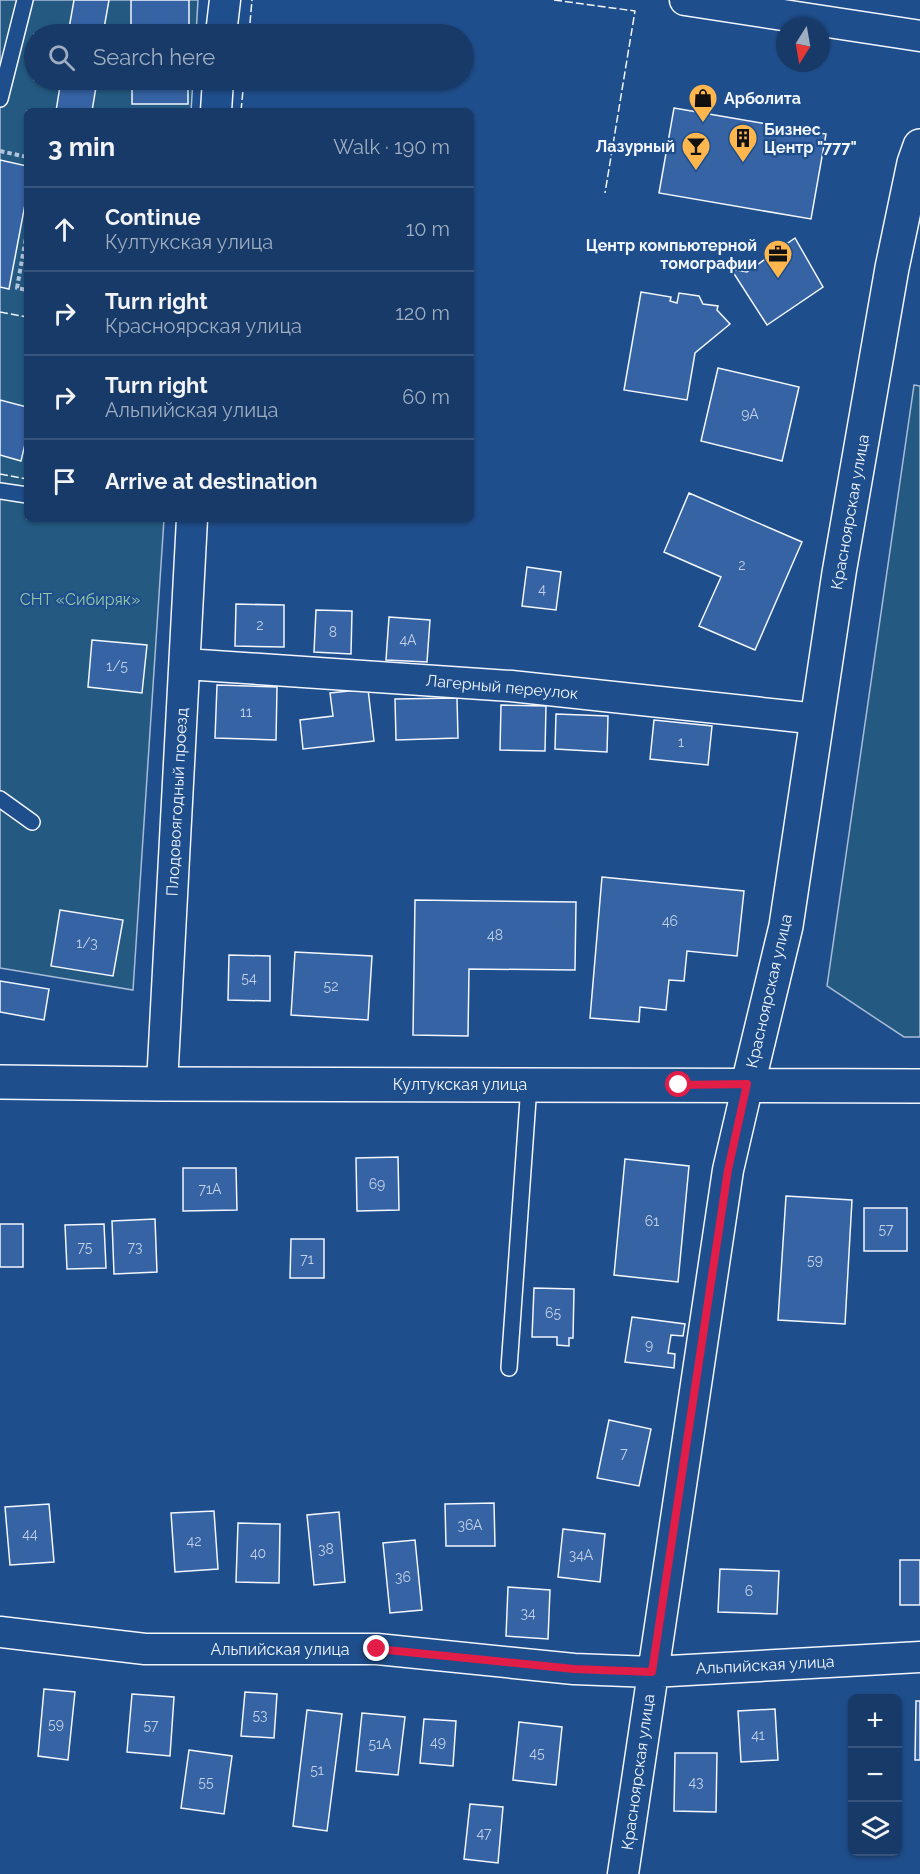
<!DOCTYPE html>
<meta charset="utf-8">
<style>
:root{--surface:#173a69;--page:#20416f;--text:#f1f3f6;--muted:#9eadc0;--line:#36547d}
body{margin:0;font-family:Raleway,sans-serif;background:var(--page);color:var(--text)}
.controls{position:absolute;right:18px;bottom:18px;display:grid;overflow:hidden;border-radius:9px;box-shadow:0 2px 4px #0004}
.controls button{width:54px;height:54px;display:grid;place-items:center;padding:0;border:0;border-bottom:2px solid var(--line);background:var(--surface);color:var(--text);font:30px sans-serif}
.compass{position:absolute;left:776px;top:18px;width:54px;height:54px;border-radius:50%;background:var(--surface);box-shadow:0 2px 4px #0004;rotate:191deg}
.stop{position:absolute;width:18px;height:18px;margin:-14px;border:4px solid #e11d48;border-radius:50%;background:#fff}
.stop.end{background:#e11d48;border-color:#fff;box-shadow:0 2px 6px #0008}
.list{margin:0;padding:0;list-style:none}
h2{display:flex;justify-content:space-between;align-items:center;height:78px;margin:0;padding:0 24px;font-size:26px}
h2 small{font-size:20px;font-weight:400;color:var(--muted)}
.list li{display:grid;grid-template-columns:39px 1fr auto;gap:18px;align-items:center;box-sizing:border-box;height:84px;padding:0 24px;border-top:2px solid var(--line)}
.list b{display:block;font-size:22px;white-space:nowrap}
.list p{margin:0;font-size:20px;white-space:nowrap;color:var(--muted)}
.list em{font-size:20px;font-style:normal;color:var(--muted)}
.icon{flex:none;width:33px;height:33px;fill:none;stroke:currentColor;stroke-width:2;stroke-linecap:round;stroke-linejoin:round}
.map{position:relative;flex:none;width:920px;height:1874px;overflow:hidden}
.search{position:absolute;background:var(--surface);box-shadow:0 2px 4px #0004;left:24px;top:24px;width:450px;height:66px;display:flex;align-items:center;gap:15px;box-sizing:border-box;padding:0 21px;border-radius:33px;color:var(--muted);font-size:22px}
.panel{position:absolute;background:var(--surface);box-shadow:0 2px 4px #0004;left:24px;top:108px;width:450px;height:414px;border-radius:9px}
.map>svg:first-child{display:block}
.green{fill:#245a82;stroke:#a8bbd7;stroke-width:1.5}
.building{fill:#3563a3;stroke:#f2f6ff;stroke-width:1.5}
.lines{fill:none;stroke-linecap:round;stroke-linejoin:round}
.lane-casing{stroke:#f2f6ff;stroke-width:18}
.street-casing{stroke:#f2f6ff;stroke-width:33}
.secondary-casing{stroke:#f2f6ff;stroke-width:36}
.path{stroke:#b3c4dc;stroke-width:4;stroke-dasharray:4.5 3;stroke-linecap:butt}
.lane{stroke:#1f4e8c;stroke-width:15}
.street{stroke:#1f4e8c;stroke-width:30}
.secondary{stroke:#1f4e8c;stroke-width:33}
.fence{stroke:#f2f6ff;stroke-width:1.5;stroke-dasharray:8 3;stroke-linecap:butt}
.route{stroke:#e11d48;stroke-width:8}
.labels{text-anchor:middle;dominant-baseline:central;stroke-width:4.5;stroke-linejoin:round;paint-order:stroke}
.number-label{font-size:14px;fill:#c3d1e8}
.poi-label{font-size:16px;font-weight:bold;fill:#f2f6ff;stroke:#1f4e8c;text-anchor:start}
.street-label{font-size:16px;fill:#f2f6ff;stroke:#1f4e8c}
.park-label{font-size:16px;fill:#97c8a6;stroke:#1f4e8c}
</style>
<div class="map">
<svg width="920" height="1874" viewBox="0 0 920 1874">
<rect width="100%" height="100%" fill="#1f4e8c"/>
<path class="green" d="M 0,0 L 198,0 L 196,34 L 34,34 L 34,80 L 193,80 L 191,111 L 27,111 L 27,519 L 164,519 L 133,990 L 0,968 Z
M 914,385 L 920,386 L 920,1037 L 904,1037 L 827,986 Z"/>
<path class="building" d="M 74,0 L 109,0 L 103,34 L 68,34 Z
M 131,0 L 189,0 L 189,34 L 131,34 Z
M 378,28 L 438,34 L 377,34 Z
M 61,80 L 96,87 L 92,111 L 56,111 Z
M 132,80 L 188,80 L 188,104 L 132,104 Z
M 372,80 L 434,80 L 434,87 Z
M 674,108 L 826,134 L 811,219 L 659,193 Z
M 0,160 L 27,166 L 27,194 L 9,289 L 0,287 Z
M 795,238 L 823,287 L 767,325 L 731,269 L 747,272 Z
M 641,292 L 671,297 L 670,301 L 677,303 L 679,293 L 699,296 L 703,304 L 718,306 L 717,310 L 730,324 L 695,353 L 687,400 L 624,390 Z
M 718,368 L 799,387 L 782,461 L 701,441 Z
M 0,400 L 27,407 L 27,436 L 21,461 L 0,455 Z
M 689,493 L 802,542 L 755,650 L 699,626 L 721,577 L 664,552 Z
M 527,567 L 561,572 L 556,610 L 522,606 Z
M 236,604 L 284,605 L 284,647 L 235,646 Z
M 316,610 L 352,611 L 351,654 L 314,652 Z
M 389,617 L 430,620 L 427,662 L 386,660 Z
M 92,640 L 147,645 L 142,693 L 88,687 Z
M 217,685 L 277,687 L 276,740 L 215,738 Z
M 368,689 L 374,741 L 303,749 L 300,720 L 333,716 L 330,693 Z
M 457,698 L 458,738 L 396,740 L 395,699 Z
M 501,705 L 546,706 L 545,751 L 500,750 Z
M 556,714 L 608,716 L 607,752 L 555,749 Z
M 654,720 L 712,726 L 708,765 L 650,759 Z
M 602,877 L 744,891 L 737,956 L 687,951 L 684,981 L 669,980 L 666,1010 L 640,1007 L 639,1022 L 590,1018 Z
M 415,900 L 576,902 L 575,970 L 469,969 L 468,1036 L 413,1035 Z
M 60,910 L 123,920 L 113,976 L 51,966 Z
M 295,952 L 372,956 L 368,1020 L 291,1015 Z
M 229,955 L 270,956 L 270,1001 L 228,1000 Z
M 0,981 L 49,989 L 44,1020 L 0,1012 Z
M 398,1157 L 399,1210 L 357,1211 L 356,1158 Z
M 625,1159 L 689,1166 L 678,1282 L 614,1275 Z
M 183,1168 L 236,1168 L 237,1210 L 183,1211 Z
M 786,1196 L 852,1200 L 845,1324 L 778,1320 Z
M 864,1208 L 907,1208 L 907,1251 L 864,1251 Z
M 155,1219 L 157,1272 L 114,1274 L 112,1221 Z
M 0,1224 L 23,1224 L 23,1267 L 0,1267 Z
M 104,1224 L 106,1268 L 67,1269 L 65,1225 Z
M 291,1239 L 324,1239 L 324,1278 L 290,1278 Z
M 534,1288 L 574,1289 L 573,1338 L 569,1338 L 569,1346 L 557,1345 L 557,1337 L 532,1337 Z
M 632,1317 L 685,1324 L 683,1336 L 671,1335 L 668,1353 L 675,1354 L 674,1368 L 625,1362 Z
M 609,1420 L 651,1429 L 639,1486 L 597,1478 Z
M 494,1503 L 495,1546 L 446,1546 L 445,1504 Z
M 49,1504 L 54,1562 L 10,1565 L 5,1507 Z
M 214,1511 L 218,1569 L 175,1572 L 171,1513 Z
M 339,1512 L 345,1582 L 314,1585 L 307,1515 Z
M 238,1523 L 280,1524 L 279,1583 L 236,1582 Z
M 563,1529 L 605,1534 L 600,1582 L 558,1577 Z
M 415,1540 L 422,1610 L 390,1613 L 383,1543 Z
M 900,1560 L 920,1560 L 920,1605 L 900,1605 Z
M 720,1569 L 779,1571 L 777,1614 L 718,1612 Z
M 508,1587 L 550,1590 L 548,1639 L 506,1636 Z
M 44,1689 L 75,1692 L 68,1760 L 38,1756 Z
M 245,1692 L 277,1694 L 274,1738 L 241,1736 Z
M 132,1694 L 174,1697 L 170,1756 L 127,1752 Z
M 916,1701 L 920,1701 L 920,1760 L 915,1760 Z
M 775,1709 L 778,1760 L 741,1762 L 738,1711 Z
M 307,1710 L 342,1714 L 327,1831 L 293,1826 Z
M 362,1713 L 405,1717 L 398,1775 L 356,1771 Z
M 424,1719 L 456,1721 L 453,1766 L 420,1763 Z
M 519,1722 L 562,1727 L 556,1785 L 513,1780 Z
M 189,1750 L 232,1756 L 224,1814 L 181,1808 Z
M 675,1753 L 717,1753 L 716,1812 L 674,1811 Z
M 470,1804 L 503,1807 L 498,1863 L 464,1859 Z"/>
<g class="lines">
<g class="lane-casing">
<path id="lane" d="M 0,99 L 25,0
M 0,491 L 27,495
M 0,799 L 32,822
M 509,1368 L 529,1085"/>
</g>
<g class="street-casing">
<path id="street" d="M 685,0 L 920,36
M 221,34 L 225,0
M 216,111 L 218,80
M 185,664 L 511,686 L 818,719
M 162,1084 L 192,519
M 0,1632 L 145,1649 L 377,1649 L 574,1669 L 652,1672 L 920,1657
M 623,1874 L 728,1170 L 748,1084"/>
</g>
<g class="secondary-casing">
<path id="secondary" d="M 0,1082 L 162,1084 L 920,1086
M 748,1084 L 786,926 L 839,573 L 892,268 L 914,163 L 920,146"/>
</g>
<path class="path" d="M 0,151 L 27,157
M 27,232 L 17,288 L 27,290"/>
<use href="#lane" class="lane"/>
<use href="#street" class="street"/>
<use href="#secondary" class="secondary"/>
<path class="fence" d="M 554,0 L 635,11 L 605,193
M 249,34 L 252,0
M 241,111 L 244,80
M 0,312 L 27,317
M 0,474 L 27,479"/>
</g>
<g class="lines">
<path class="route" d="M 377,1649 L 574,1669 L 652,1672 L 728,1170 L 747,1084 L 679,1085"/>
</g>
<defs>
<g id="shop-pin" transform="scale(1.5)"><path d="M0 17L-7.5 6A9.5 9.5 0 1 1 7.5 6Z" fill="#ffb74d" stroke="#1f4e8c"/><path d="M-5-2.5h2.3a2.7 3.5 0 0 1 5.4 0H5L5.5 6h-11ZM-1.5-2.5h3a1.5 2.3 0 0 0-3 0Z" fill="#111"/></g>
<g id="building-pin" transform="scale(1.5)"><path d="M0 17L-7.5 6A9.5 9.5 0 1 1 7.5 6Z" fill="#ffb74d" stroke="#1f4e8c"/><path d="M-4-6H4V6H1V3H-1V6H-4ZM-2.5-4.3h1.7v1.8h-1.7ZM.8-4.3h1.7v1.8H.8ZM-2.5-1h1.7V.8h-1.7ZM.8-1h1.7V.8H.8Z" fill="#111"/></g>
<g id="bar-pin" transform="scale(1.5)"><path d="M0 17L-7.5 6A9.5 9.5 0 1 1 7.5 6Z" fill="#ffb74d" stroke="#1f4e8c"/><path d="M-6-5H6L.8 .8V4.5H3.5V6h-7V4.5H-.8V.8Z" fill="#111"/></g>
<g id="office-pin" transform="scale(1.5)"><path d="M0 17L-7.5 6A9.5 9.5 0 1 1 7.5 6Z" fill="#ffb74d" stroke="#1f4e8c"/><path d="M-6-3h4V-5.5h4V-3h4V5H-6ZM-1-4.5V-3h2v-1.5ZM-6 0V1H6V0Z" fill="#111"/></g>
</defs>
<g fill-rule="evenodd">
<use href="#shop-pin" x="703" y="98"/>
<use href="#building-pin" x="743" y="138"/>
<use href="#bar-pin" x="696" y="146"/>
<use href="#office-pin" x="778" y="254"/>
</g>
<g class="labels">
<g class="number-label">
<text x="750" y="414">9А</text>
<text x="742" y="565">2</text>
<text x="542" y="589">4</text>
<text x="260" y="625">2</text>
<text x="333" y="632">8</text>
<text x="408" y="640">4А</text>
<text x="117" y="666">1/5</text>
<text x="246" y="712">11</text>
<text x="681" y="742">1</text>
<text x="670" y="921">46</text>
<text x="495" y="935">48</text>
<text x="87" y="943">1/3</text>
<text x="249" y="978">54</text>
<text x="331" y="986">52</text>
<text x="377" y="1184">69</text>
<text x="210" y="1189">71А</text>
<text x="652" y="1221">61</text>
<text x="886" y="1229">57</text>
<text x="85" y="1247">75</text>
<text x="135" y="1247">73</text>
<text x="307" y="1259">71</text>
<text x="815" y="1260">59</text>
<text x="553" y="1313">65</text>
<text x="649" y="1345">9</text>
<text x="624" y="1453">7</text>
<text x="470" y="1525">36А</text>
<text x="30" y="1534">44</text>
<text x="194" y="1541">42</text>
<text x="326" y="1549">38</text>
<text x="258" y="1553">40</text>
<text x="581" y="1555">34А</text>
<text x="403" y="1577">36</text>
<text x="749" y="1591">6</text>
<text x="528" y="1613">34</text>
<text x="260" y="1715">53</text>
<text x="56" y="1724">59</text>
<text x="151" y="1725">57</text>
<text x="758" y="1735">41</text>
<text x="438" y="1742">49</text>
<text x="380" y="1744">51А</text>
<text x="537" y="1753">45</text>
<text x="317" y="1770">51</text>
<text x="206" y="1782">55</text>
<text x="696" y="1782">43</text>
<text x="484" y="1833">47</text>
</g>
<g class="poi-label">
<text x="724" y="98">Арболита</text>
<text x="764" y="129">Бизнес<tspan x="764" dy="18">Центр "777"</tspan></text>
<text x="675" y="146" text-anchor="end">Лазурный</text>
<text x="757" y="245" text-anchor="end">Центр компьютерной<tspan x="757" dy="18">томографии</tspan></text>
</g>
<g class="street-label">
<text transform="translate(850 512) rotate(-80)">Красноярская улица</text>
<text transform="translate(502 687) rotate(5)">Лагерный переулок</text>
<text transform="translate(177 802) rotate(-87)">Плодовоягодный проезд</text>
<text transform="translate(769 991) rotate(-77)">Красноярская улица</text>
<text x="460" y="1084">Култукская улица</text>
<text x="280" y="1649">Альпийская улица</text>
<text transform="translate(765 1665) rotate(-3)">Альпийская улица</text>
<text transform="translate(638 1772) rotate(-82)">Красноярская улица</text>
</g>
<g class="park-label">
<text x="80" y="599">СНТ «Сибиряк»</text>
</g>
</g>
</svg>
<div class="controls">
<button>+</button>
<button>−</button>
<button><svg class="icon" aria-label="layers" viewBox="0 0 24 24"><path d="M12 4l9 5-9 5-9-5zM3 14l9 5 9-5"/></svg></button>
</div>
<svg class="compass" viewBox="-18 -18 36 36"><path d="M0-13l5 13h-10z" fill="#e53935"/><path d="M0 13l5-13h-10z" fill="#9eadc0"/></svg>
<div class="stop" style="left:679px;top:1085px"></div>
<div class="stop end" style="left:377px;top:1649px"></div>
<div class="search"><svg class="icon" aria-label="search" viewBox="0 0 24 24"><circle cx="10" cy="10" r="6"/><path d="M15 15l6 6"/></svg>Search here</div>
<section class="panel">
<h2>3 min<small>Walk · 190 m</small></h2>
<ul class="list">
<li><svg class="icon" aria-label="ahead" viewBox="0 0 24 24"><path d="M12 20V5M6 11l6-6 6 6"/></svg><div><b>Continue</b><p>Култукская улица</p></div><em>10 m</em></li>
<li><svg class="icon" aria-label="right" viewBox="0 0 24 24"><path d="M7 20v-9h11M14 6l5 5-5 5"/></svg><div><b>Turn right</b><p>Красноярская улица</p></div><em>120 m</em></li>
<li><svg class="icon" aria-label="right" viewBox="0 0 24 24"><path d="M7 20v-9h11M14 6l5 5-5 5"/></svg><div><b>Turn right</b><p>Альпийская улица</p></div><em>60 m</em></li>
<li><svg class="icon" aria-label="arrive" viewBox="0 0 24 24"><path d="M6 21V4h12l-3 4 3 4H6"/></svg><div><b>Arrive at destination</b></div></li>
</ul>
</section>
</div>
